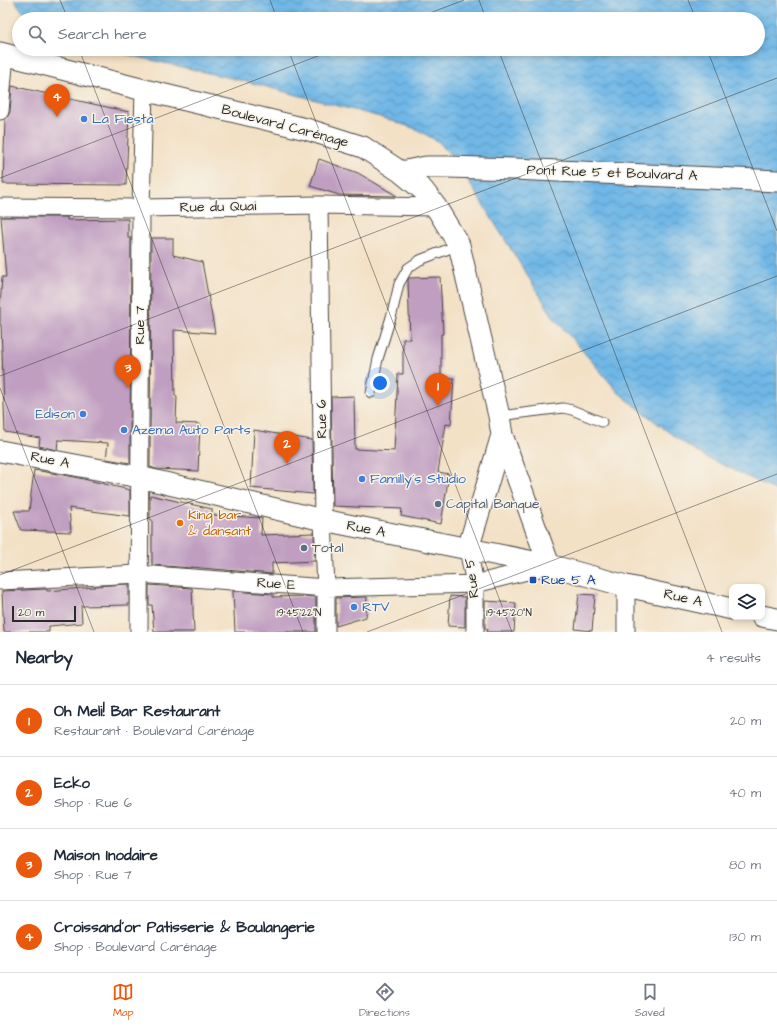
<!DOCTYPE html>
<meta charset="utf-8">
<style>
:root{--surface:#fff;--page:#f2f2f3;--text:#1f2937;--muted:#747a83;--line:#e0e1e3;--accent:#ea580c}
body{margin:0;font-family:"Architects Daughter",sans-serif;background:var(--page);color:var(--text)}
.controls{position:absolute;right:12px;bottom:12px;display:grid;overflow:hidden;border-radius:8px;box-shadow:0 2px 6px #0003}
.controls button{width:36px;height:36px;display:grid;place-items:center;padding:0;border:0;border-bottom:1px solid var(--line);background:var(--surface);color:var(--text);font:20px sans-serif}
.scale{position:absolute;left:12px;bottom:10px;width:64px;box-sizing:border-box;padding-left:4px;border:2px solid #2b2b2b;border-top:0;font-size:11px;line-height:14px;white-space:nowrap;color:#2b2b2b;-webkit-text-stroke:3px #f7f3e8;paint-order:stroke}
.you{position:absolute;left:380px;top:383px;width:14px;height:14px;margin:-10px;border:3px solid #fff;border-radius:50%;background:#1a73e8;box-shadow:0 0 0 6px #1a73e833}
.badge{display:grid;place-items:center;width:26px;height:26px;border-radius:50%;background:var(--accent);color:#fff;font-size:13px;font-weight:700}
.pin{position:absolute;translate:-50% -33px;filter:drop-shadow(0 1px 2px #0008)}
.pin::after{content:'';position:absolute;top:21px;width:14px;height:12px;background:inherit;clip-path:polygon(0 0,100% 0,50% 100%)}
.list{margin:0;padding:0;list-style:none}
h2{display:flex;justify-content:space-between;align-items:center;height:52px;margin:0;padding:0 16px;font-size:17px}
h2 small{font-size:13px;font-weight:400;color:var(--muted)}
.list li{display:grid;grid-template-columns:26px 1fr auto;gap:12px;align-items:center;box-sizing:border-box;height:72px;padding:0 16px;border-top:1px solid var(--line)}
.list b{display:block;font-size:15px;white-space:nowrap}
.list p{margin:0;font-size:13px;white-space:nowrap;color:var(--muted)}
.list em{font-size:13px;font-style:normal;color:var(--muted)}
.icon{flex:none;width:22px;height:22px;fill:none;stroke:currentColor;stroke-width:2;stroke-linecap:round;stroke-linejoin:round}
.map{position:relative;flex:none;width:777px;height:632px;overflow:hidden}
.search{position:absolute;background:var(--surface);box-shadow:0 2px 6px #0003;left:12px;right:12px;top:12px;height:44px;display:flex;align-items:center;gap:10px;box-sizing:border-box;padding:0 14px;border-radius:22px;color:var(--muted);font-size:15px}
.sheet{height:340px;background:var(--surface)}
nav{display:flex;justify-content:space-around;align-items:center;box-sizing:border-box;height:56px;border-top:1px solid var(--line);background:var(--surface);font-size:11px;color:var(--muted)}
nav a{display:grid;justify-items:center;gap:2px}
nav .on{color:var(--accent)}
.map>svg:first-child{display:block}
.water{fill:url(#water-waves);stroke:#4d7189}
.building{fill:#c09ec1}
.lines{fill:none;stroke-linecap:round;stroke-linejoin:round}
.service-casing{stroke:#494642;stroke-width:11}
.minor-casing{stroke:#494642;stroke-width:19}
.tertiary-casing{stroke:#494642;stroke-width:23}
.service{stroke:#fff;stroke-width:9}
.minor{stroke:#fff;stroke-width:17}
.tertiary{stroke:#fff;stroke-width:21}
.ticks{fill:none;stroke:#2b2b2b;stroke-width:1;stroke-opacity:0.45}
.shop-dot{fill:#3f7fe0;stroke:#f7f3e8;stroke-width:1.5}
.service-dot{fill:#5c6f8a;stroke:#f7f3e8;stroke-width:1.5}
.food-dot{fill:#e8710a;stroke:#f7f3e8;stroke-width:1.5}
.transit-dot{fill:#1a4fb4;stroke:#f7f3e8;stroke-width:1.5}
.labels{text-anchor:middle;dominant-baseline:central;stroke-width:3;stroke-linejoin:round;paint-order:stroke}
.shop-label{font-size:14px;fill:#366cbe;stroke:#f7f3e8;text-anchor:start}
.street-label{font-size:14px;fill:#2b2b2b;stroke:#f7f3e8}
.service-label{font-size:14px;fill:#4e5e75;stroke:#f7f3e8;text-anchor:start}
.food-label{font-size:14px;fill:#c56008;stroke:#f7f3e8;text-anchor:start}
.transit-label{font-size:14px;fill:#164399;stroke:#f7f3e8;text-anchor:start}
.ticks-label{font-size:10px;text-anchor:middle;fill:#2b2b2b;stroke:#f7f3e8;stroke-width:3;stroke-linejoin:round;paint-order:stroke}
</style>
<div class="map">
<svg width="777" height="632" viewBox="0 0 777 632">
<defs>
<pattern id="water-waves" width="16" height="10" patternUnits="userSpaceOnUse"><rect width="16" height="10" fill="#6fb7e7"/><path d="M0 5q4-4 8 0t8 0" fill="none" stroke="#5b95bb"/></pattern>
</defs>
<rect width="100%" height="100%" fill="#f7f3e8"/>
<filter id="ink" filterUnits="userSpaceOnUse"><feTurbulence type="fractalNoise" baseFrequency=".025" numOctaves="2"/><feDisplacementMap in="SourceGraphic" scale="8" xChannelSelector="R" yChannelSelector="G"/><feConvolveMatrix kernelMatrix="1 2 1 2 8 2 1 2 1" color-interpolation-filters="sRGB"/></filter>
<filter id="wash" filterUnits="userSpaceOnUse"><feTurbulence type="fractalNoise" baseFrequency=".012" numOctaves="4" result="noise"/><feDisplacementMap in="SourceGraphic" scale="16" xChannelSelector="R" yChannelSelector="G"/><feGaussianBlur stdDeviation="0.9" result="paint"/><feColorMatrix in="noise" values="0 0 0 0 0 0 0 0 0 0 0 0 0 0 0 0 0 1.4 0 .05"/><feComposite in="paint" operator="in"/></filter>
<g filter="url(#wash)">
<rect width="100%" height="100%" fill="#f3e1c6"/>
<path class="water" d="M 14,0 L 777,0 L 777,491 L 715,461 L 705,457 L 671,434 L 619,393 L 582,350 L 554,318 L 457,163 L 439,142 L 416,129 L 380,117 L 248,82 L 103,49 L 758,49 L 758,19 L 28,19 L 21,9 Z"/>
<g id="blocks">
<path class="building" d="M 12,86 L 129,112 L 126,185 L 3,184 L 5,120 L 8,116 L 10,112 Z
M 319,159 L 358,173 L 397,196 L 339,195 L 310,186 Z
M 1,217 L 67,217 L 67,220 L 128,219 L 128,238 L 131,238 L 130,463 L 106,459 L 108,443 L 58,440 L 57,450 L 39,446 L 40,438 L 5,432 L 1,325 L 0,325 L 0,307 L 2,277 L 6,277 Z
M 151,238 L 173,238 L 173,255 L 202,262 L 215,333 L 174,330 L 175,396 L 177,396 L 176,423 L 200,424 L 198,471 L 156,469 L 150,467 Z
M 440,277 L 443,334 L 441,334 L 441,377 L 454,378 L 451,425 L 446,424 L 438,472 L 449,474 L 441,524 L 401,516 L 402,509 L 333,506 L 331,397 L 354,396 L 355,449 L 394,451 L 398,374 L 403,374 L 403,339 L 410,339 L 408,280 L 409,278 Z
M 254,430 L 312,440 L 313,494 L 251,488 Z
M 34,470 L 75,477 L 130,490 L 130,516 L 69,508 L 71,532 L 21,530 L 14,511 L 29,511 Z
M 150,495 L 212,509 L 212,515 L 262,518 L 261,535 L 314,533 L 315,561 L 272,563 L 272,574 L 191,567 L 191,568 L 152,565 L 152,520 L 150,519 Z
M 129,584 L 129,605 L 81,606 L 82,623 L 49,626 L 49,632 L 4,632 L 2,591 L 47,589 L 47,591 L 95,587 L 95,586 Z
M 149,585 L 192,588 L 194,632 L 154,632 L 152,605 L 149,605 Z
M 233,591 L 273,594 L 273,597 L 304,596 L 316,597 L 316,632 L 235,632 Z
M 579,594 L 595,595 L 592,631 L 575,629 Z
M 450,596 L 465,597 L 465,627 L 448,626 Z
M 367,597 L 366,617 L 336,626 L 336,598 Z
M 485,601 L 516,603 L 514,632 L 487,632 L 488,629 L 485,629 Z"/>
</g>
</g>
<g filter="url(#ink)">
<use href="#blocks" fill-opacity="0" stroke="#494642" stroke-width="1"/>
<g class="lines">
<g class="service-casing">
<path id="service" d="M 371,393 L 378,359 L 392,314 L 399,284 L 408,268 L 420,260 L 459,245
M 499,416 L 563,408 L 572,410 L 602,422"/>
</g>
<g class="minor-casing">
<path id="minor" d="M 0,111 L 5,54
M 319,205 L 323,520 L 326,588 L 326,632
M 0,207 L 141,208 L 319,205 L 436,207
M 468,549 L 475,584 L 475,632
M 0,581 L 139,574 L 326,588 L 475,584 L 547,566
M 139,632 L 141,208 L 144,90
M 626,632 L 626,586"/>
</g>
<g class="tertiary-casing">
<path id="tertiary" d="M 0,53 L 144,90 L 306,129 L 363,147 L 401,172 L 423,190 L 436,207 L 459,245 L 499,416 L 502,435 L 549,565
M 401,172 L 426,167 L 448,167 L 514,169 L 777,181
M 0,451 L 139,477 L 323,520 L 549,565 L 626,586 L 732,609
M 468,549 L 502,435
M 762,616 L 777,619"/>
</g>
<use href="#service" class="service"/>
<use href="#minor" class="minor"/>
<use href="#tertiary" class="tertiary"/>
</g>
</g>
<path class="ticks" d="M 60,0 L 68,19M 270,0 L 277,19M 479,0 L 486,19M 688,0 L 696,19M 414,19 L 464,0M 79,49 L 303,632M 288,49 L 512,632M 498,49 L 722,632M 707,49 L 777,231M 0,178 L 336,49M 0,376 L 777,78M 0,388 L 94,632M 0,575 L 777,276M 367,632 L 777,474"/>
<g class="shop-dot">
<circle cx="84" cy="119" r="4"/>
<circle cx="83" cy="414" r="4"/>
<circle cx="124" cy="430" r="4"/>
<circle cx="362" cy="479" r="4"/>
<circle cx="354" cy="607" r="4"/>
</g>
<g class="service-dot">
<circle cx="438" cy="504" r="4"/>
<circle cx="304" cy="548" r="4"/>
</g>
<circle class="food-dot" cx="180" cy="523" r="4"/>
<rect class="transit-dot" x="529" y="576" width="8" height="8" rx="2"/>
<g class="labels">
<g class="shop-label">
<text x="92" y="119">La Fiesta</text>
<text x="75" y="414" text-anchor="end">Edison</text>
<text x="132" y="430">Azema Auto Parts</text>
<text x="370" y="479">Familly´s Studio</text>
<text x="362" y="607">RTV</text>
</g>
<g class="street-label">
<text transform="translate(285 126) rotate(15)">Boulevard Carénage</text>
<text transform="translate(612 173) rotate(2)">Pont Rue 5 et Boulvard A</text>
<text transform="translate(218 207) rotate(-1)">Rue du Quai</text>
<text transform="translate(140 325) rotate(-90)">Rue 7</text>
<text transform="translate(322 419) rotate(-91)">Rue 6</text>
<text transform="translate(50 460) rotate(11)">Rue A</text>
<text transform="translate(366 529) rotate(11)">Rue A</text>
<text transform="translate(472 578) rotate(-97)">Rue 5</text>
<text transform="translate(276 584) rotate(4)">Rue E</text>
<text transform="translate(683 598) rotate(13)">Rue A</text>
</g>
<g class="service-label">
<text x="446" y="504">Capital Banque</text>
<text x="312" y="548">Total</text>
</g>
<g class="food-label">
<text x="188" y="515">King bar<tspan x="188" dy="16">&amp; dansant</tspan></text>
</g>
<g class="transit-label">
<text x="541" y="580">Rue 5 A</text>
</g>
</g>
<g class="ticks-label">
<text x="299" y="616">19°45'22"N</text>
<text x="509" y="616">19°45'20"N</text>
</g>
</svg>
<div class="controls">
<button><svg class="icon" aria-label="layers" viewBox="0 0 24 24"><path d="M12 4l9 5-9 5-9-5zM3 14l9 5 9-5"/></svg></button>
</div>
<div class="scale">20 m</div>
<div class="you"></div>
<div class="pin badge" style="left:438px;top:406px">1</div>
<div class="pin badge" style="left:287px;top:464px">2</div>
<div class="pin badge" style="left:128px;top:388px">3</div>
<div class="pin badge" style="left:57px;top:117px">4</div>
<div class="search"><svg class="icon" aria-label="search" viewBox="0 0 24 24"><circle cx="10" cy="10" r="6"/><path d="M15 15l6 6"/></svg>Search here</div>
</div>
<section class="sheet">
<h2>Nearby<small>4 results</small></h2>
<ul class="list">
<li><span class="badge">1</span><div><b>Oh Meli! Bar Restaurant</b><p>Restaurant · Boulevard Carénage</p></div><em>20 m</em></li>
<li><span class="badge">2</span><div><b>Ecko</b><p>Shop · Rue 6</p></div><em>40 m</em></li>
<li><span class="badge">3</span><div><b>Maison Inodaire</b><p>Shop · Rue 7</p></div><em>80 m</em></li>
<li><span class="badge">4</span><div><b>Croissand´or Patisserie &amp; Boulangerie</b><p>Shop · Boulevard Carénage</p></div><em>130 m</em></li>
</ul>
</section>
<nav>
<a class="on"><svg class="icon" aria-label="map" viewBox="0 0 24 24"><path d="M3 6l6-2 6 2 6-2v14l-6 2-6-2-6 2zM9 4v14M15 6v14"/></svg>Map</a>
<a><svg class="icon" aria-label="directions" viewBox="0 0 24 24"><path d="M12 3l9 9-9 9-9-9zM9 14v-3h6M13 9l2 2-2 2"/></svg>Directions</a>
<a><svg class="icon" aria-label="saved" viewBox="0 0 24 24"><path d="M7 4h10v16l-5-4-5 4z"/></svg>Saved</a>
</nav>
